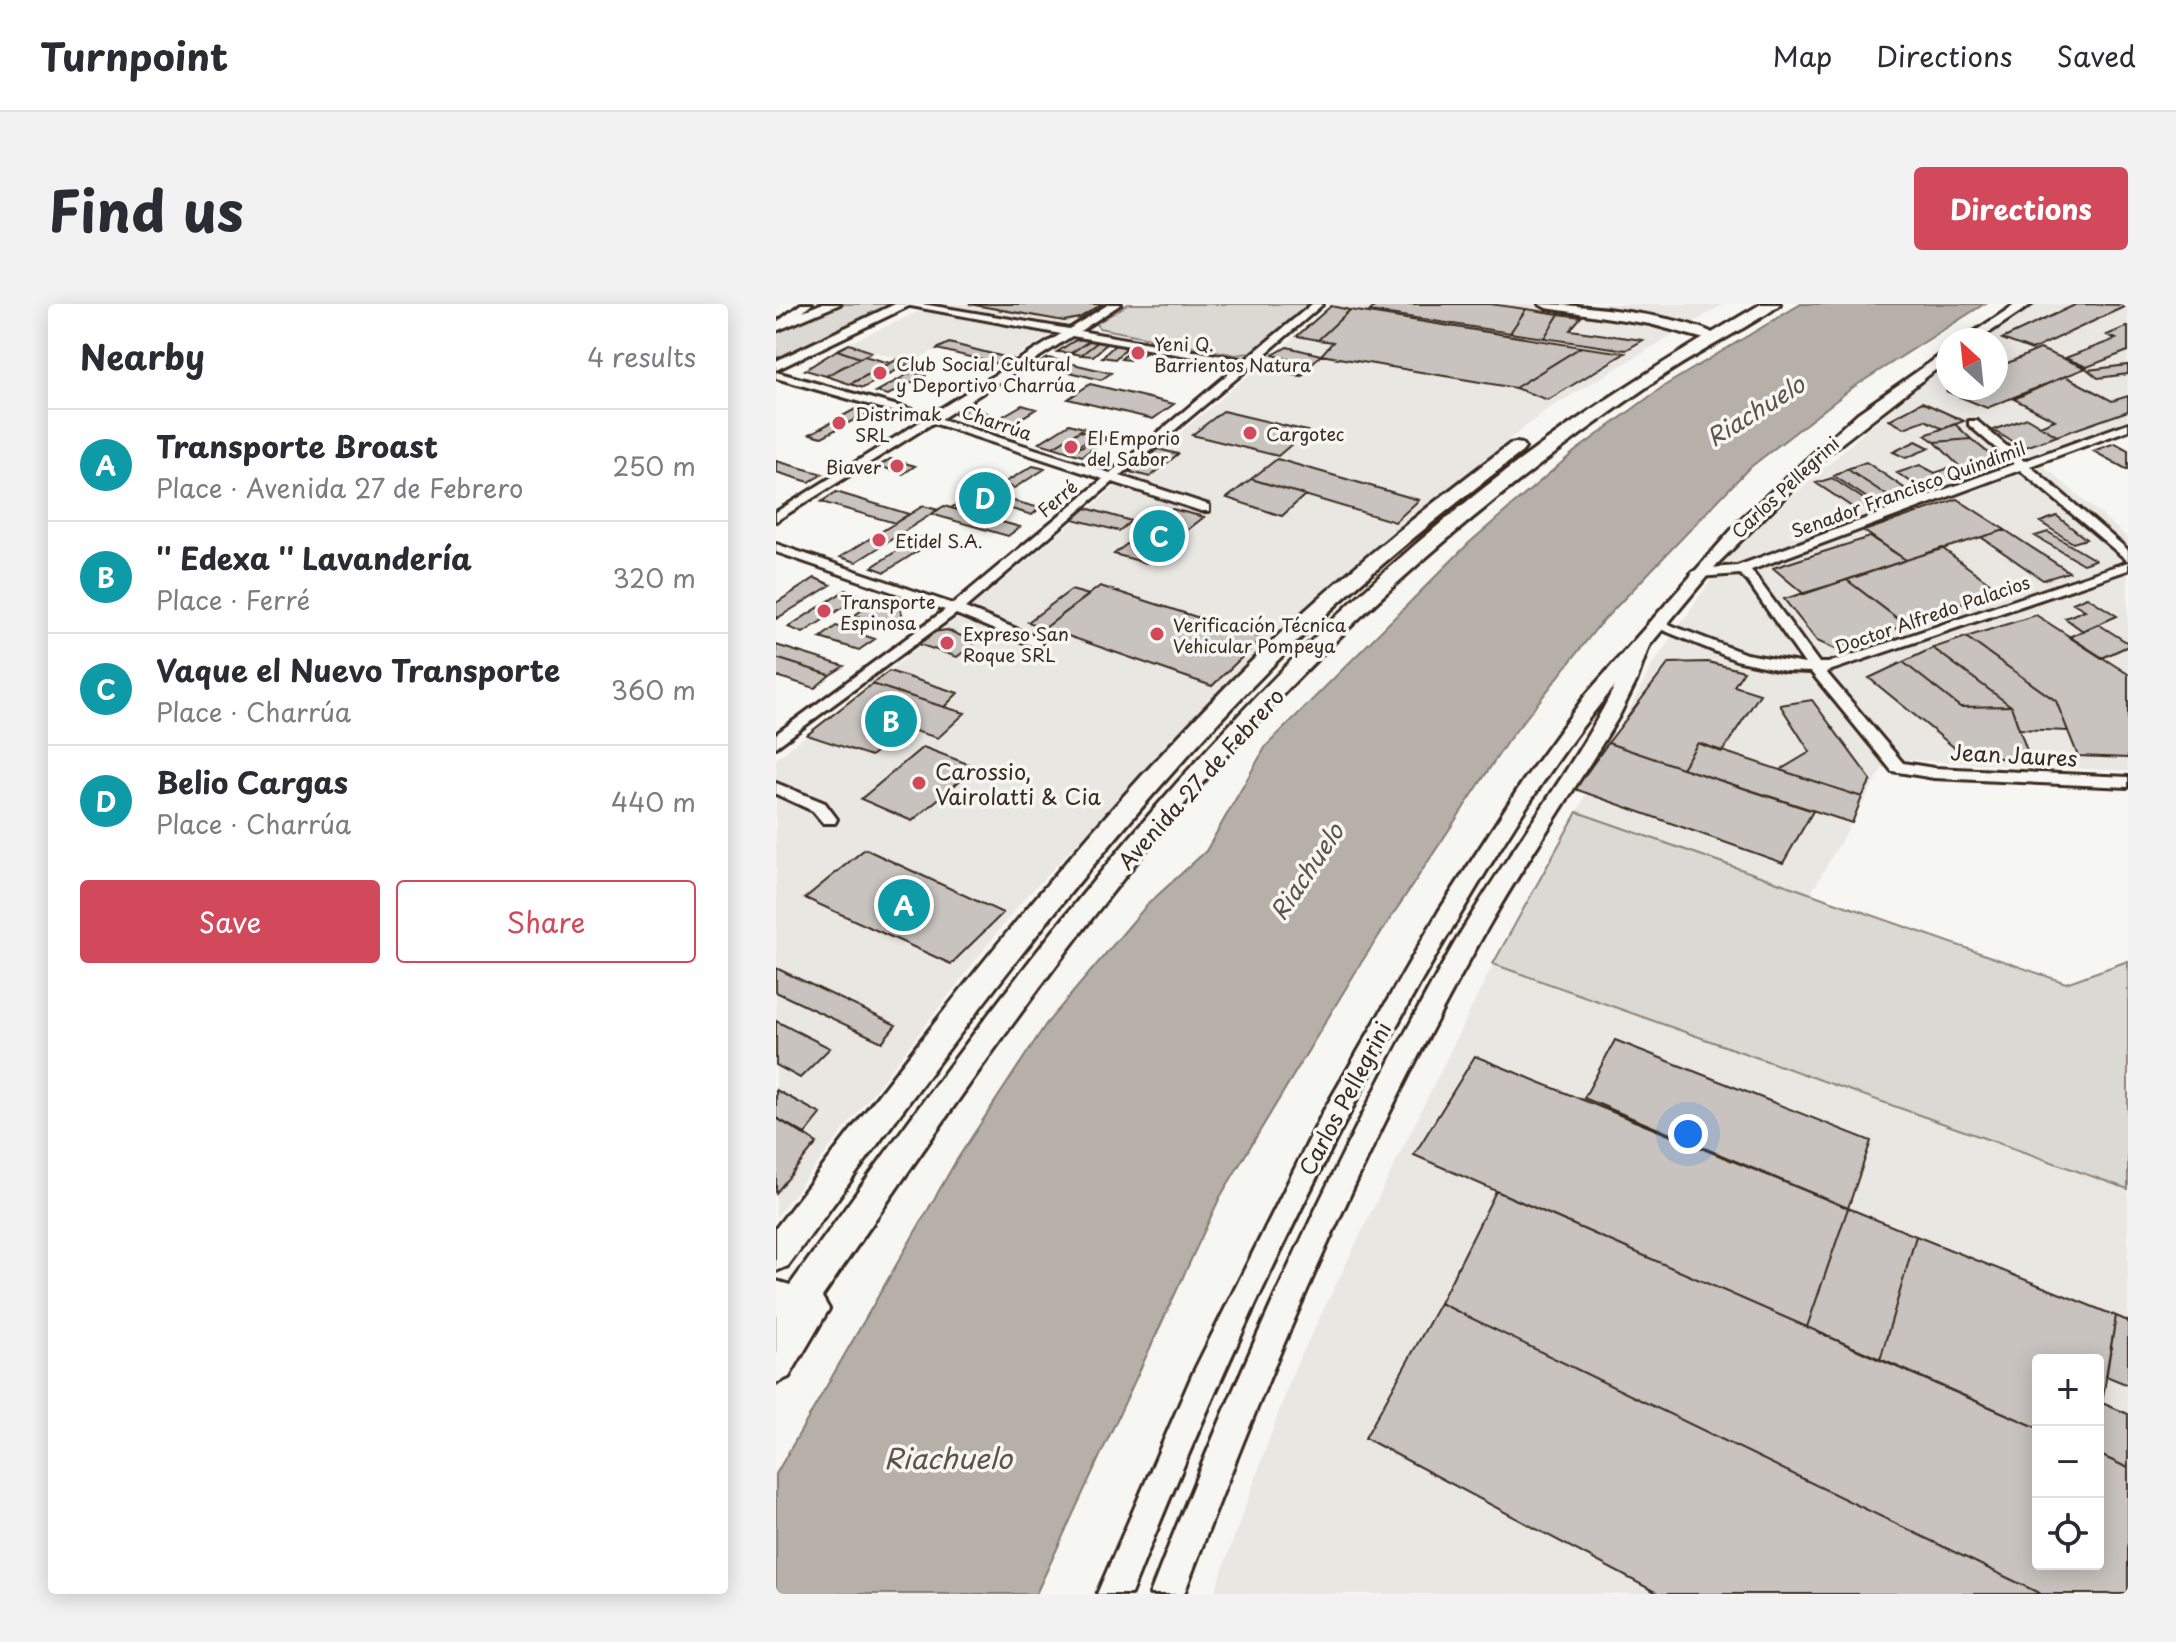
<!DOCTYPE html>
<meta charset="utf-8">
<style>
:root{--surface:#fff;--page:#f2f2f3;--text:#2b2b33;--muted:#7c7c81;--line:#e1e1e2;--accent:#d1495b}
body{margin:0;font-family:"Playpen Sans",sans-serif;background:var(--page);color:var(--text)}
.controls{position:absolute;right:24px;bottom:24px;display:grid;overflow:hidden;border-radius:8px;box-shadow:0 4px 20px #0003}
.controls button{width:72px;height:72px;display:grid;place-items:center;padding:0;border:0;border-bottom:2px solid var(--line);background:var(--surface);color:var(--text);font:40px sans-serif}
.compass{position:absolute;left:1160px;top:24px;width:72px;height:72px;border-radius:50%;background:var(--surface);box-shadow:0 4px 20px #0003;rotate:333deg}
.you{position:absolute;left:912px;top:830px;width:28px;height:28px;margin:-20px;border:6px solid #fff;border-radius:50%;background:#1a73e8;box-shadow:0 0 0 12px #1a73e833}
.badge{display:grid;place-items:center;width:52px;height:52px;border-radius:50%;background:var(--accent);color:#fff;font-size:26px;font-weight:700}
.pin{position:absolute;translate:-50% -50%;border:4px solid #fff;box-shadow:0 2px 8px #0006}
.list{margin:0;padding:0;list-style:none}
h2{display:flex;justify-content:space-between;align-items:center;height:104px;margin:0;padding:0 32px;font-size:34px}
h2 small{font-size:26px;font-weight:400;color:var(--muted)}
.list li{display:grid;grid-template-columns:52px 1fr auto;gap:24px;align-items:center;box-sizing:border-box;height:112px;padding:0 32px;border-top:2px solid var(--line)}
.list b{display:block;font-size:30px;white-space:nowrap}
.list p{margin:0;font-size:26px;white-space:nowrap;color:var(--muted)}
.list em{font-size:26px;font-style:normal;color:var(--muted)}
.actions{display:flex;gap:16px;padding:24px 32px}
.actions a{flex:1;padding:18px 0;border:2px solid var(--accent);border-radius:8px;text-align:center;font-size:28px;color:var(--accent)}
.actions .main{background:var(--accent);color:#fff}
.icon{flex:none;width:44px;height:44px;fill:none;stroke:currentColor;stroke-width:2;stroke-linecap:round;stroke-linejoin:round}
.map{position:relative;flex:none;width:1352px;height:1290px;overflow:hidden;border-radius:8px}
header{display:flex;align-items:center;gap:48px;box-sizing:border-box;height:112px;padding:0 40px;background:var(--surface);border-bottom:2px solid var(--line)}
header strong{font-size:38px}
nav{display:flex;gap:44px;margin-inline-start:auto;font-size:28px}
.intro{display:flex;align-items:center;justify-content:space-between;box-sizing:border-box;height:192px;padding:0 48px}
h1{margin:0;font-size:56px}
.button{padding:20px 36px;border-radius:8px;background:var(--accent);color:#fff;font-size:28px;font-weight:700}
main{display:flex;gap:48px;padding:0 48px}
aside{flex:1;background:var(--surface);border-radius:8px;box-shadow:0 4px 20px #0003}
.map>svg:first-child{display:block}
.built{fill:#e8e7e2;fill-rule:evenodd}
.green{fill:#dad9d3;stroke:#8a8278;stroke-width:2}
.water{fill:#b6b0a9;stroke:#857a71;stroke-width:2}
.building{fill:#c8c3be;stroke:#3b2a1e;stroke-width:2}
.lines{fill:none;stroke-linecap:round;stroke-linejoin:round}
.street-casing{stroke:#3b2a1e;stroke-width:6}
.secondary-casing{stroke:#3b2a1e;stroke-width:6}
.primary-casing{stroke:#3b2a1e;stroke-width:6}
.street{fill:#f6f6f2;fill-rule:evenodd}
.secondary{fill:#f6f6f2;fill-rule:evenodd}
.primary{fill:#f6f6f2;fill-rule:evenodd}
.poi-dot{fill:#d1495b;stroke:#f6f6f2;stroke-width:3}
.labels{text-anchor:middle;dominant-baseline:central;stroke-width:7;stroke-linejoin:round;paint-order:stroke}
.far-poi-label{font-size:18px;fill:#3b2a1e;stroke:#f6f6f2;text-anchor:start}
.far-street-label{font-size:18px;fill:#3b2a1e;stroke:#f6f6f2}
.street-label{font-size:22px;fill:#3b2a1e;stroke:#f6f6f2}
.poi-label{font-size:22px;fill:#3b2a1e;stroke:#f6f6f2;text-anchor:start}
.water-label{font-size:24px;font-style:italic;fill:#605248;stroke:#f6f6f2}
.near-water-label{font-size:28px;font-style:italic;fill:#605248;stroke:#f6f6f2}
</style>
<header>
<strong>Turnpoint</strong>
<nav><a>Map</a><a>Directions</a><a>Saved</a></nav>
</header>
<div class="intro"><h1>Find us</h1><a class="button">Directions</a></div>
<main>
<aside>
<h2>Nearby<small>4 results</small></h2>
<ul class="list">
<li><span class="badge" style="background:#0f9aa8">A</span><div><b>Transporte Broast</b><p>Place · Avenida 27 de Febrero</p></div><em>250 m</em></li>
<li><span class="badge" style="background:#0f9aa8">B</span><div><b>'' Edexa '' Lavandería</b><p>Place · Ferré</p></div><em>320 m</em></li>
<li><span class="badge" style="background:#0f9aa8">C</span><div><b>Vaque el Nuevo Transporte</b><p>Place · Charrúa</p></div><em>360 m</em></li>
<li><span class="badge" style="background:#0f9aa8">D</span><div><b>Belio Cargas</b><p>Place · Charrúa</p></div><em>440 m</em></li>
</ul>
<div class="actions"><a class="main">Save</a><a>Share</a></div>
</aside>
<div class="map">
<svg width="1352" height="1290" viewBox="0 0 1352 1290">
<rect width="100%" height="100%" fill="#f6f6f2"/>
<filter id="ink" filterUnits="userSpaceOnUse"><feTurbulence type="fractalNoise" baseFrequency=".0125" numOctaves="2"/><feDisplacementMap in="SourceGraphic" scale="16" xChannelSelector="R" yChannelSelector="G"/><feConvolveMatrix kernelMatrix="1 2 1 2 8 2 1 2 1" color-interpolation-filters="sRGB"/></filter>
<g filter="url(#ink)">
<path class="built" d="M 160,0 L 326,0 L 226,61 L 161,45 L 134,59 L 73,39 Z
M 558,0 L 948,0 L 769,107 L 601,240 L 428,403 L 242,602 L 0,913 L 0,455 L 209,292 Z
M 1258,0 L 1352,0 L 1352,115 L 1257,153 L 1352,234 L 1352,467 L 1112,455 L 1035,589 L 801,508 L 875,363 L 954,248 L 1123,97 L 1172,61 L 1172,84 L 1220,84 L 1220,36 L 1207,36 Z
M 717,660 L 1352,885 L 1352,1290 L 438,1290 L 518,1066 ZM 1262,1056 L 1322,1056 L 1322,1260 L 1262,1260 Z"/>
<path class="green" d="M 67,0 L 124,0 L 0,57 L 0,28 Z
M 352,0 L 535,0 L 474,49 L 460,51 L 323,24 L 320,20 Z
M 801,508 L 1290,679 L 1352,657 L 1352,885 L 717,660 Z"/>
<path class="water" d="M 1025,0 L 1208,0 L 1076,84 L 972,165 L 823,321 L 731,438 L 585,659 L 444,893 L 260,1290 L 0,1290 L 0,1170 L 180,857 L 270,720 L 371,601 L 430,547 L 490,442 L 693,239 L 798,148 L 888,82 Z"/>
<path class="building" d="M 193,0 L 326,0 L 303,14 L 288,17 Z
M 601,0 L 714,0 L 750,5 L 734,29 L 594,7 Z
M 1301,0 L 1352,1 L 1256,46 L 1226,35 Z
M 555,2 L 574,6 L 542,36 L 521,32 Z
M 750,5 L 783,10 L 768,34 L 734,29 Z
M 574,6 L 805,43 L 739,84 L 545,51 L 557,38 L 542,36 Z
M 783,10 L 805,13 L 794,26 L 867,36 L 850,46 L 768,34 Z
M 1352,22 L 1352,47 L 1311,63 L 1289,54 L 1340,35 L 1331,31 Z
M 309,34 L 316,35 L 295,49 L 281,48 L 298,37 Z
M 316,35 L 323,37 L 305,51 L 295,49 Z
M 323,37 L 333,38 L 317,52 L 305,51 Z
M 173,39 L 236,55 L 226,61 L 161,45 Z
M 73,40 L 96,48 L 84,54 L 61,46 Z
M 340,40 L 352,42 L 339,55 L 326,53 Z
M 357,43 L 376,46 L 354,56 L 345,55 Z
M 511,43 L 545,51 L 534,61 L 497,51 Z
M 805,43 L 849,49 L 772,96 L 739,84 Z
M 1264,45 L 1310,64 L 1211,104 L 1170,87 L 1220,84 L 1220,64 Z
M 61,46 L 84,54 L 50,72 L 29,66 Z
M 88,52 L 114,59 L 74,80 L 50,72 Z
M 272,54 L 335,69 L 325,76 L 262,60 Z
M 122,55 L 134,59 L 87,84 L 74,80 Z
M 1352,61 L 1352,70 L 1322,74 L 1312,66 Z
M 136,68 L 149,72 L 112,91 L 100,88 Z
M 1289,72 L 1336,97 L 1352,92 L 1352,107 L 1281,132 L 1264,122 L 1279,116 L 1238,95 Z
M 314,80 L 398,100 L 377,115 L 292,95 Z
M 1146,98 L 1188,117 L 1167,125 L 1149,116 L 1128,124 L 1113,116 Z
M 246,101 L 260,105 L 224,127 L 210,122 Z
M 194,103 L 211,109 L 198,116 L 180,110 Z
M 81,104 L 93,108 L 46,133 L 34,130 Z
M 447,107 L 531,127 L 502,152 L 416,131 Z
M 1251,114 L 1281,132 L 1247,144 L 1217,126 Z
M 293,120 L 308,124 L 277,143 L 263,139 Z
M 1179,120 L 1195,135 L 1159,138 L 1149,131 Z
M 304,127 L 319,131 L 293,148 L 277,143 Z
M 327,133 L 332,134 L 306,152 L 293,148 Z
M 1195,135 L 1216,152 L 1211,158 L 1143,183 L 1121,169 L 1144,161 L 1159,169 L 1182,161 L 1159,138 Z
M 1140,137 L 1154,144 L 1130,154 L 1117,148 Z
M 1339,139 L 1352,146 L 1352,166 L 1317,147 Z
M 382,145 L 402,150 L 374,173 L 354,168 Z
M 114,155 L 139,162 L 127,170 L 103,162 Z
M 501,155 L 643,196 L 619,218 L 475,175 Z
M 0,157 L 47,170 L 33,178 L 0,168 Z
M 1090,158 L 1134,188 L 1115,194 L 1071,165 Z
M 257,162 L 269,165 L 238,184 L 226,180 Z
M 1071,165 L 1115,194 L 1097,198 L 1058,172 Z
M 1056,174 L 1095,200 L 1079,205 L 1040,179 Z
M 475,175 L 529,191 L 506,212 L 451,194 Z
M 200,187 L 264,204 L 256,211 L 222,201 L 206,212 L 175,204 Z
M 60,188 L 133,210 L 119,219 L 45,198 Z
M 1181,195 L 1229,226 L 1130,256 L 1088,227 Z
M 147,202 L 162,206 L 80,258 L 64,253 Z
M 168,202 L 175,204 L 244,223 L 232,232 L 155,210 Z
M 310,204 L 355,217 L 343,227 L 297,215 Z
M 396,205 L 428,213 L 370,259 L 338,250 Z
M 1281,212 L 1310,235 L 1297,239 L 1264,218 Z
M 1229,226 L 1293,268 L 1267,276 L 1205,233 Z
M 1272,228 L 1319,256 L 1307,260 L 1259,232 Z
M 142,233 L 156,238 L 109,268 L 96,263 Z
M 1094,233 L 1130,256 L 1028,290 L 997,264 Z
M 1166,244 L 1223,286 L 1130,321 L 1071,276 Z
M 39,274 L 55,281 L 0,315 L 0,299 Z
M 1071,276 L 1130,321 L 1059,345 L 1041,337 L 1008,295 Z
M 324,282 L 486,334 L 436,382 L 269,324 Z
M 70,286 L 84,292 L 27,329 L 12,323 Z
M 295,286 L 313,291 L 269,324 L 252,318 Z
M 1311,293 L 1341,312 L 1307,327 L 1289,314 L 1309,306 L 1297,299 Z
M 99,297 L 125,306 L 127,314 L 113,324 L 79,311 Z
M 1260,311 L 1352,370 L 1352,454 L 1302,452 L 1280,397 L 1190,333 Z
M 1322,320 L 1352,339 L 1352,342 L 1326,354 L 1293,333 Z
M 60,322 L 99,335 L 83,346 L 44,334 Z
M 171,326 L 200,338 L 181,353 L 142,340 L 157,328 Z
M 1190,333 L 1280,397 L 1292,427 L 1243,425 L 1235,402 L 1157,344 Z
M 0,341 L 68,362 L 54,371 L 0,354 Z
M 1157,344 L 1235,402 L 1184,403 L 1127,358 Z
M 0,354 L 54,371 L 39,384 L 0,372 Z
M 932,358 L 968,367 L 958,382 L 984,390 L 946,448 L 922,439 L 906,464 L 832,439 L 893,359 Z
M 1127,358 L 1184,403 L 1235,402 L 1255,458 L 1185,449 L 1093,374 Z
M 113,367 L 182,389 L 168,403 L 96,380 Z
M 96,380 L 168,403 L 189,409 L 162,434 L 129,424 L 95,452 L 31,431 Z
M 1036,396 L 1095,476 L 1086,493 L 1004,466 L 1034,448 L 1004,401 Z
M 832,439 L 906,464 L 1037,507 L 1007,559 L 799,485 Z
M 922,439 L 1086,493 L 1076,519 L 906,464 Z
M 147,443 L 200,463 L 136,517 L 85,495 Z
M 89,545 L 227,609 L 175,660 L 29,594 Z
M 0,664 L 120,721 L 106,738 L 0,688 Z
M 0,717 L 54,744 L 24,774 L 0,761 Z
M 839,736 L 1095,837 L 1072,904 L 808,794 Z
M 699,752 L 1072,904 L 1031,1023 L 638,851 Z
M 0,786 L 45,810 L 29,830 L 0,814 Z
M 0,814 L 41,839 L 0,889 Z
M 720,887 L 1262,1124 L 1262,1260 L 1322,1260 L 1322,1150 L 1352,1164 L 1352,1290 L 1265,1290 L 664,999 Z
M 1072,904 L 1140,932 L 1104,1056 L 1031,1023 Z
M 1140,932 L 1340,1012 L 1322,1125 L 1322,1056 L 1262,1056 L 1262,1124 L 1104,1056 Z
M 664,999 L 1265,1290 L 883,1290 L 589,1134 Z
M 1340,1012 L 1352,1017 L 1352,1081 L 1330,1072 Z
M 1326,1099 L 1352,1110 L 1352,1164 L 1322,1150 Z"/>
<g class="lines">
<g class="street-casing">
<path id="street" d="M 25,0 L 36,0 L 8,23 L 0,23 L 0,19 Z
M 124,0 L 146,0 L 293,25 L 333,0 L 345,0 L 304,27 L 469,56 L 536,0 L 547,0 L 480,58 L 526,66 L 526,70 L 474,63 L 344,172 L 433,201 L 433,207 L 425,207 L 337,178 L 189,304 L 265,335 L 265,341 L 255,341 L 180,310 L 0,443 L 0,430 L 169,306 L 0,248 L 0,240 L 177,300 L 327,175 L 157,119 L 0,217 L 0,208 L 147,116 L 0,74 L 0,68 L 154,111 L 285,30 ZM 296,32 L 463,61 L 334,169 L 165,115 Z
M 1193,117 L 1201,117 L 1248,157 L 1352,119 L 1352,126 L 1254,162 L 1352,246 L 1352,257 L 1244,166 L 975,266 L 1043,359 L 1052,359 L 1352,258 L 1352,266 L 1050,368 L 1127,459 L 1158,464 L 1352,473 L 1352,483 L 1158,474 L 1116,467 L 1035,368 L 1009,367 L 960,356 L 872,320 L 874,317 L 884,317 L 970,350 L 1029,360 L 972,278 L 964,270 L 922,273 L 915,269 L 922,265 L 961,262 L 1238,160 L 1193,121 Z
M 0,479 L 49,499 L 61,515 L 59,519 L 47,519 L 37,507 L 0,490 Z"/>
</g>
<g class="secondary-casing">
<path id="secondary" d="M 45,0 L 64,0 L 0,27 L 0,18 Z
M 119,0 L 137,0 L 0,66 L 0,57 Z
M 763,0 C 800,0 916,12 943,33 L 936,37 L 874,20 L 770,4 Z
M 1240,0 L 1256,0 L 1202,36 L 1186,36 Z
M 1172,46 L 1172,56 L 1053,149 L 942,259 L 873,342 L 860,378 L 843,412 C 798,488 746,561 703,639 C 586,847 492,1067 408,1290 L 374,1290 C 459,1070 557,855 673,649 C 724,558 792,475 839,382 C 772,461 718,554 665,643 C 545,850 443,1068 355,1290 L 321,1290 L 417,1069 L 547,808 L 663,607 L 748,476 L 809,392 L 966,214 L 1082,109 Z"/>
</g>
<g class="primary-casing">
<path id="primary" d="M 985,0 L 1004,0 C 994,9 980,16 969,23 C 941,39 912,55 885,73 C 792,137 704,204 620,280 C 392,485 219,741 46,993 L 53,1005 L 13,1073 L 0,1079 L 0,977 L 14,981 C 217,699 421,415 694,195 C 786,121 884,59 985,0 Z
M 740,139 L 746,140 L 749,144 L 746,148 C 660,214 575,283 498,360 C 316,544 165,754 12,962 L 0,967 L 0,924 C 152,726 304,525 483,350 C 561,274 647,206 734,140 Z"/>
</g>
<use href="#street" class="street"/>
<use href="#secondary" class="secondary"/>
<use href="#primary" class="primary"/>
</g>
</g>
<g class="poi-dot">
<circle cx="362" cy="49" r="8"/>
<circle cx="104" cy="69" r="8"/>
<circle cx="63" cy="119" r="8"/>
<circle cx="474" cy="129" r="8"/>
<circle cx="295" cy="143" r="8"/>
<circle cx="121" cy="162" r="8"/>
<circle cx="103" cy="236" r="8"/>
<circle cx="48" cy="307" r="8"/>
<circle cx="381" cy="330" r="8"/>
<circle cx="171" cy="339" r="8"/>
<circle cx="143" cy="479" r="8"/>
</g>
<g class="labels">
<g class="far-poi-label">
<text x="378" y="39">Yeni Q.<tspan x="378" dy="21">Barrientos Natura</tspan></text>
<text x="120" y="59">Club Social Cultural<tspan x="120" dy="21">y Deportivo Charrúa</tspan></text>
<text x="79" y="109">Distrimak<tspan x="79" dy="21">SRL</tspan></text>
<text x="490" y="129">Cargotec</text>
<text x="311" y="133">El Emporio<tspan x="311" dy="21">del Sabor</tspan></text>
<text x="105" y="162" text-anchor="end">Biaver</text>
<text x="119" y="236">Etidel S.A.</text>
<text x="64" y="297">Transporte<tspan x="64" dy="21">Espinosa</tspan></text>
<text x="397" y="320">Verificación Técnica<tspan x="397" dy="21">Vehicular Pompeya</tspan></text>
<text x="187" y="329">Expreso San<tspan x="187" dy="21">Roque SRL</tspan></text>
</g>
<g class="far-street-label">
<text transform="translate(221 118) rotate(19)">Charrúa</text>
<text transform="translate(1009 183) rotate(-43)">Carlos Pellegrini</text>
<text transform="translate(1132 185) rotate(-20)">Senador Francisco Quindimil</text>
<text transform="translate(281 194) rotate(-41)">Ferré</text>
<text transform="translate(1156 310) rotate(-19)">Doctor Alfredo Palacios</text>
</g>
<g class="street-label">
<text transform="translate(1238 450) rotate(3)">Jean Jaures</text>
<text transform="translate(424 474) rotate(-48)">Avenida 27 de Febrero</text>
<text transform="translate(568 794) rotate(-62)">Carlos Pellegrini</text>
</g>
<g class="poi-label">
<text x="159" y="466">Carossio,<tspan x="159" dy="25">Vairolatti &amp; Cia</tspan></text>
</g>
<g class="water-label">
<text transform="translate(979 106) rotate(-32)">Riachuelo</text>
<text transform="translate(530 567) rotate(-56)">Riachuelo</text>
</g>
<g class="near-water-label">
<text x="172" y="1153">Riachuelo</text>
</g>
</g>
</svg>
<div class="controls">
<button>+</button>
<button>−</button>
<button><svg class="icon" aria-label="locate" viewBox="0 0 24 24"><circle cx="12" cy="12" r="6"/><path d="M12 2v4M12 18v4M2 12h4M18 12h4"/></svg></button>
</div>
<svg class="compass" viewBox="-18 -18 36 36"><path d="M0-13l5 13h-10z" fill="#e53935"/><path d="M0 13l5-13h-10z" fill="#7c7c81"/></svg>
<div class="you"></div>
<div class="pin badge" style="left:128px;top:601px;background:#0f9aa8">A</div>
<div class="pin badge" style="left:115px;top:417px;background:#0f9aa8">B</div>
<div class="pin badge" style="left:383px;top:232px;background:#0f9aa8">C</div>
<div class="pin badge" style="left:209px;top:194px;background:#0f9aa8">D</div>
</div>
</main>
